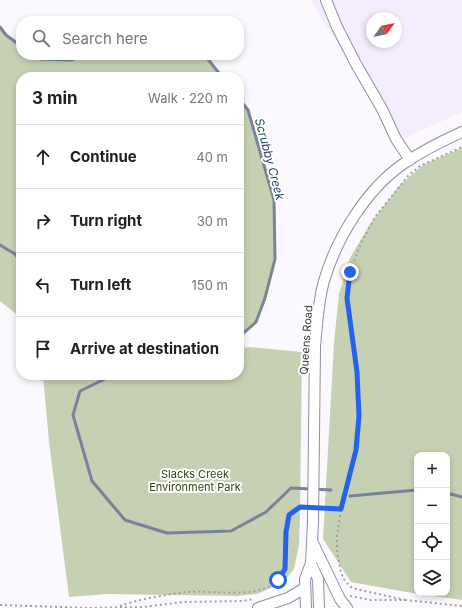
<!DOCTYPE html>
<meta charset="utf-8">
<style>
:root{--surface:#fff;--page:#f6f6f6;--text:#202124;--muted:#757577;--line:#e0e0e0}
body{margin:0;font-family:Inter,sans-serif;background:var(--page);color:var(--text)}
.controls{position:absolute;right:12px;bottom:12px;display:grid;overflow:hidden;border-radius:8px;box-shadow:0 2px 6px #0003}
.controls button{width:36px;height:36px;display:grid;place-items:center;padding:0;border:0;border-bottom:1px solid var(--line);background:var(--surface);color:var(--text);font:20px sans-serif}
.compass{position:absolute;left:366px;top:12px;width:36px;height:36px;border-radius:50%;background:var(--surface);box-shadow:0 2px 6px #0003;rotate:57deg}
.stop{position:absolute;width:12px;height:12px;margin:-9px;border:3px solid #2563eb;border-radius:50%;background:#fff}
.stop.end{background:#2563eb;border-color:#fff;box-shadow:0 1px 4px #0008}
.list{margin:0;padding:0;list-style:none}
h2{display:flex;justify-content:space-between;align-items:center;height:52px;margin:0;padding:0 16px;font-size:17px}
h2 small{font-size:13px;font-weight:400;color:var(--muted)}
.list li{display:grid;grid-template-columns:26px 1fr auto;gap:12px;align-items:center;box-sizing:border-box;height:64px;padding:0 16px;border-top:1px solid var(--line)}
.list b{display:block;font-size:15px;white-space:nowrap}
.list em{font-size:13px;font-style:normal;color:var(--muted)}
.icon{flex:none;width:22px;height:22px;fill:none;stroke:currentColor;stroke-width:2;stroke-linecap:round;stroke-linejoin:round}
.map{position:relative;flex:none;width:462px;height:608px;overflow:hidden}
.search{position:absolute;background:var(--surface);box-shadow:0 2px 6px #0003;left:16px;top:16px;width:228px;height:44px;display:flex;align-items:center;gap:10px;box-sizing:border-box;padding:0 14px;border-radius:16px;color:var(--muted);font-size:15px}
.panel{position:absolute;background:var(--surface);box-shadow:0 2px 6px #0003;left:16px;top:72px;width:228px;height:308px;border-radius:16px}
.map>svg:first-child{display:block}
.industrial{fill:#f4edfe;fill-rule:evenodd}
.green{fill:#c6d0b3;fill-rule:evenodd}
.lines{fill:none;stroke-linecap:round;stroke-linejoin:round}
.stream{stroke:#788599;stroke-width:3}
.minor-casing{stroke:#928da1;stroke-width:12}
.path{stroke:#a19fa6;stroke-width:2;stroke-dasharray:2 3;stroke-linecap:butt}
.minor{stroke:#fff;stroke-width:10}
.minor-bridge-casing{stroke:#928da1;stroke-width:12;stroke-linecap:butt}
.minor-bridge{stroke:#fff;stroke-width:10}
.route{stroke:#2563eb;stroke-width:5}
.labels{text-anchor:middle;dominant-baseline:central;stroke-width:4;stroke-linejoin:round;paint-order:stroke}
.street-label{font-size:11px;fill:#3c3a43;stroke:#fff}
.park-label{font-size:11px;fill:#354110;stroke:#fff}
.water-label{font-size:12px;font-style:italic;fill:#27466b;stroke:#fff}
</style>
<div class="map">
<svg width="462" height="608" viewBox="0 0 462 608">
<rect width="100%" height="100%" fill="#fbf9fe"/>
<path class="industrial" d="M 310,0 L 462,0 L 462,112 L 398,141 ZM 372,18 L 396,18 L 396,42 L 372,42 Z"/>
<path class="green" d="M 0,27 L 6,35 L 21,46 L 21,55 L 34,55 L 40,59 L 72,60 L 83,55 L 201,55 L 207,58 L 222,77 L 21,77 L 21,318 L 0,301 Z
M 239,99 L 248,110 L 274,200 L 275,259 L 265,298 L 256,322 L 239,337 Z
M 462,148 L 462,600 L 412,593 L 351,582 L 323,539 L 334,343 L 339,294 L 350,258 L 370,224 L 399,186 L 423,165 ZM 417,455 L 447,455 L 447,593 L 417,593 Z
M 249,347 L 302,352 L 300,515 L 299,545 L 294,569 L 285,580 L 278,585 L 257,594 L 238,596 L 107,594 L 69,597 L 49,442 L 43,375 L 239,375 L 239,349 Z"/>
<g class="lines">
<path class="stream" d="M 0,27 L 6,35 L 21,46
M 34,55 L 40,59 L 72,60 L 83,55
M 201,55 L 207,58 L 222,77
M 239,99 L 248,110 L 274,200 L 275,259 L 265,298 L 256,322 L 239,337
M 0,245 L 15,254 L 21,263
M 113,375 L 80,391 L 73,415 L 92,481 L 125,520 L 167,533 L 231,531 L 266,512 L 291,488 L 331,490
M 447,493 L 462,497
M 350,496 L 417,490"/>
<g class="minor-casing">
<path id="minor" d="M 326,0 L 337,27 L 356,64 L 382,109 L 396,139 L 410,160
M 315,347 C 317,325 318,302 324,281 C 337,237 366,190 403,164 C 422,151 442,141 462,132
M 313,543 L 340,599 L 347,608
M 311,563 L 318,579 L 319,608
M 258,608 L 288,598 L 305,588
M 306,608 L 305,579 L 311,563 L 313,522"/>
</g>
<path class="path" d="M 322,509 L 341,509
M 350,596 L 370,600 L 405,600 L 352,588 L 345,581 L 341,573 L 337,551 L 337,536 L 341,509 L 356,450 L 359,415 L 357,372 L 347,298 L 350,272 L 361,243 L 375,217 L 408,176 L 420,166 L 462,147
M 405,600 L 462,606
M 0,605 L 88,608 L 144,607 L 183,602 L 243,601 L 253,599
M 120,606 C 139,599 165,595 186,592 C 213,589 271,604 284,570 C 287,563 285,542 286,533 C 286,527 288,521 289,515 L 300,507 L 304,507"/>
<use href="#minor" class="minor"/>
<g class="minor-bridge-casing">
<path id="minor-bridge" d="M 313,522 L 315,347"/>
</g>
<use href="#minor-bridge" class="minor-bridge"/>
</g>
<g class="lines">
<path class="route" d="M 278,580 L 285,569 L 286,532 L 289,515 L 300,507 L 341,509 L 356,450 L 359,416 L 357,372 L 347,298 L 350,272"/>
</g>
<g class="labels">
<g class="street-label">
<text transform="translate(306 340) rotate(-86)">Queens Road</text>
</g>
<g class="park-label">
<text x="195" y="474">Slacks Creek<tspan x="195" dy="13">Environment Park</tspan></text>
</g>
<g class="water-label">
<text transform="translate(270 159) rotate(75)">Scrubby Creek</text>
</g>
</g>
</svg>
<div class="controls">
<button>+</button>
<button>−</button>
<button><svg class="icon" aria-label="locate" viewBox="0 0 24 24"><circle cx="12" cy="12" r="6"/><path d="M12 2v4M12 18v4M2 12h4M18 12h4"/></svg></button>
<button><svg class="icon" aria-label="layers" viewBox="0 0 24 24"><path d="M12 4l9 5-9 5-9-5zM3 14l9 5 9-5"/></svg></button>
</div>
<svg class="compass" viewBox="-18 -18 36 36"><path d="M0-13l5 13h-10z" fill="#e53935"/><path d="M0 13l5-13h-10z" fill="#757577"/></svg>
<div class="stop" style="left:278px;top:580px"></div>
<div class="stop end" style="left:350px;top:272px"></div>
<div class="search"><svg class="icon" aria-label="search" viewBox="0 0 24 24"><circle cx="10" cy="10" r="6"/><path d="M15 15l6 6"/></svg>Search here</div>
<section class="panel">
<h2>3 min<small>Walk · 220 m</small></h2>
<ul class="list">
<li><svg class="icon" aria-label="ahead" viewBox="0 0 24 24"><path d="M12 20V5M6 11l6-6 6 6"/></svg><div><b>Continue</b></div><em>40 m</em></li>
<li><svg class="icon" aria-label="right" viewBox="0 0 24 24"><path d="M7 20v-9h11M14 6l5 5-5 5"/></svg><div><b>Turn right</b></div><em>30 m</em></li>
<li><svg class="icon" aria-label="left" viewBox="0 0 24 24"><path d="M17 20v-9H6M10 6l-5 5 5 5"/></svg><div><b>Turn left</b></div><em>150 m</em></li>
<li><svg class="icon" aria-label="arrive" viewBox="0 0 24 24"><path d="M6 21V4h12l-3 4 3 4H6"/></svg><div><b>Arrive at destination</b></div></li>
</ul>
</section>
</div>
